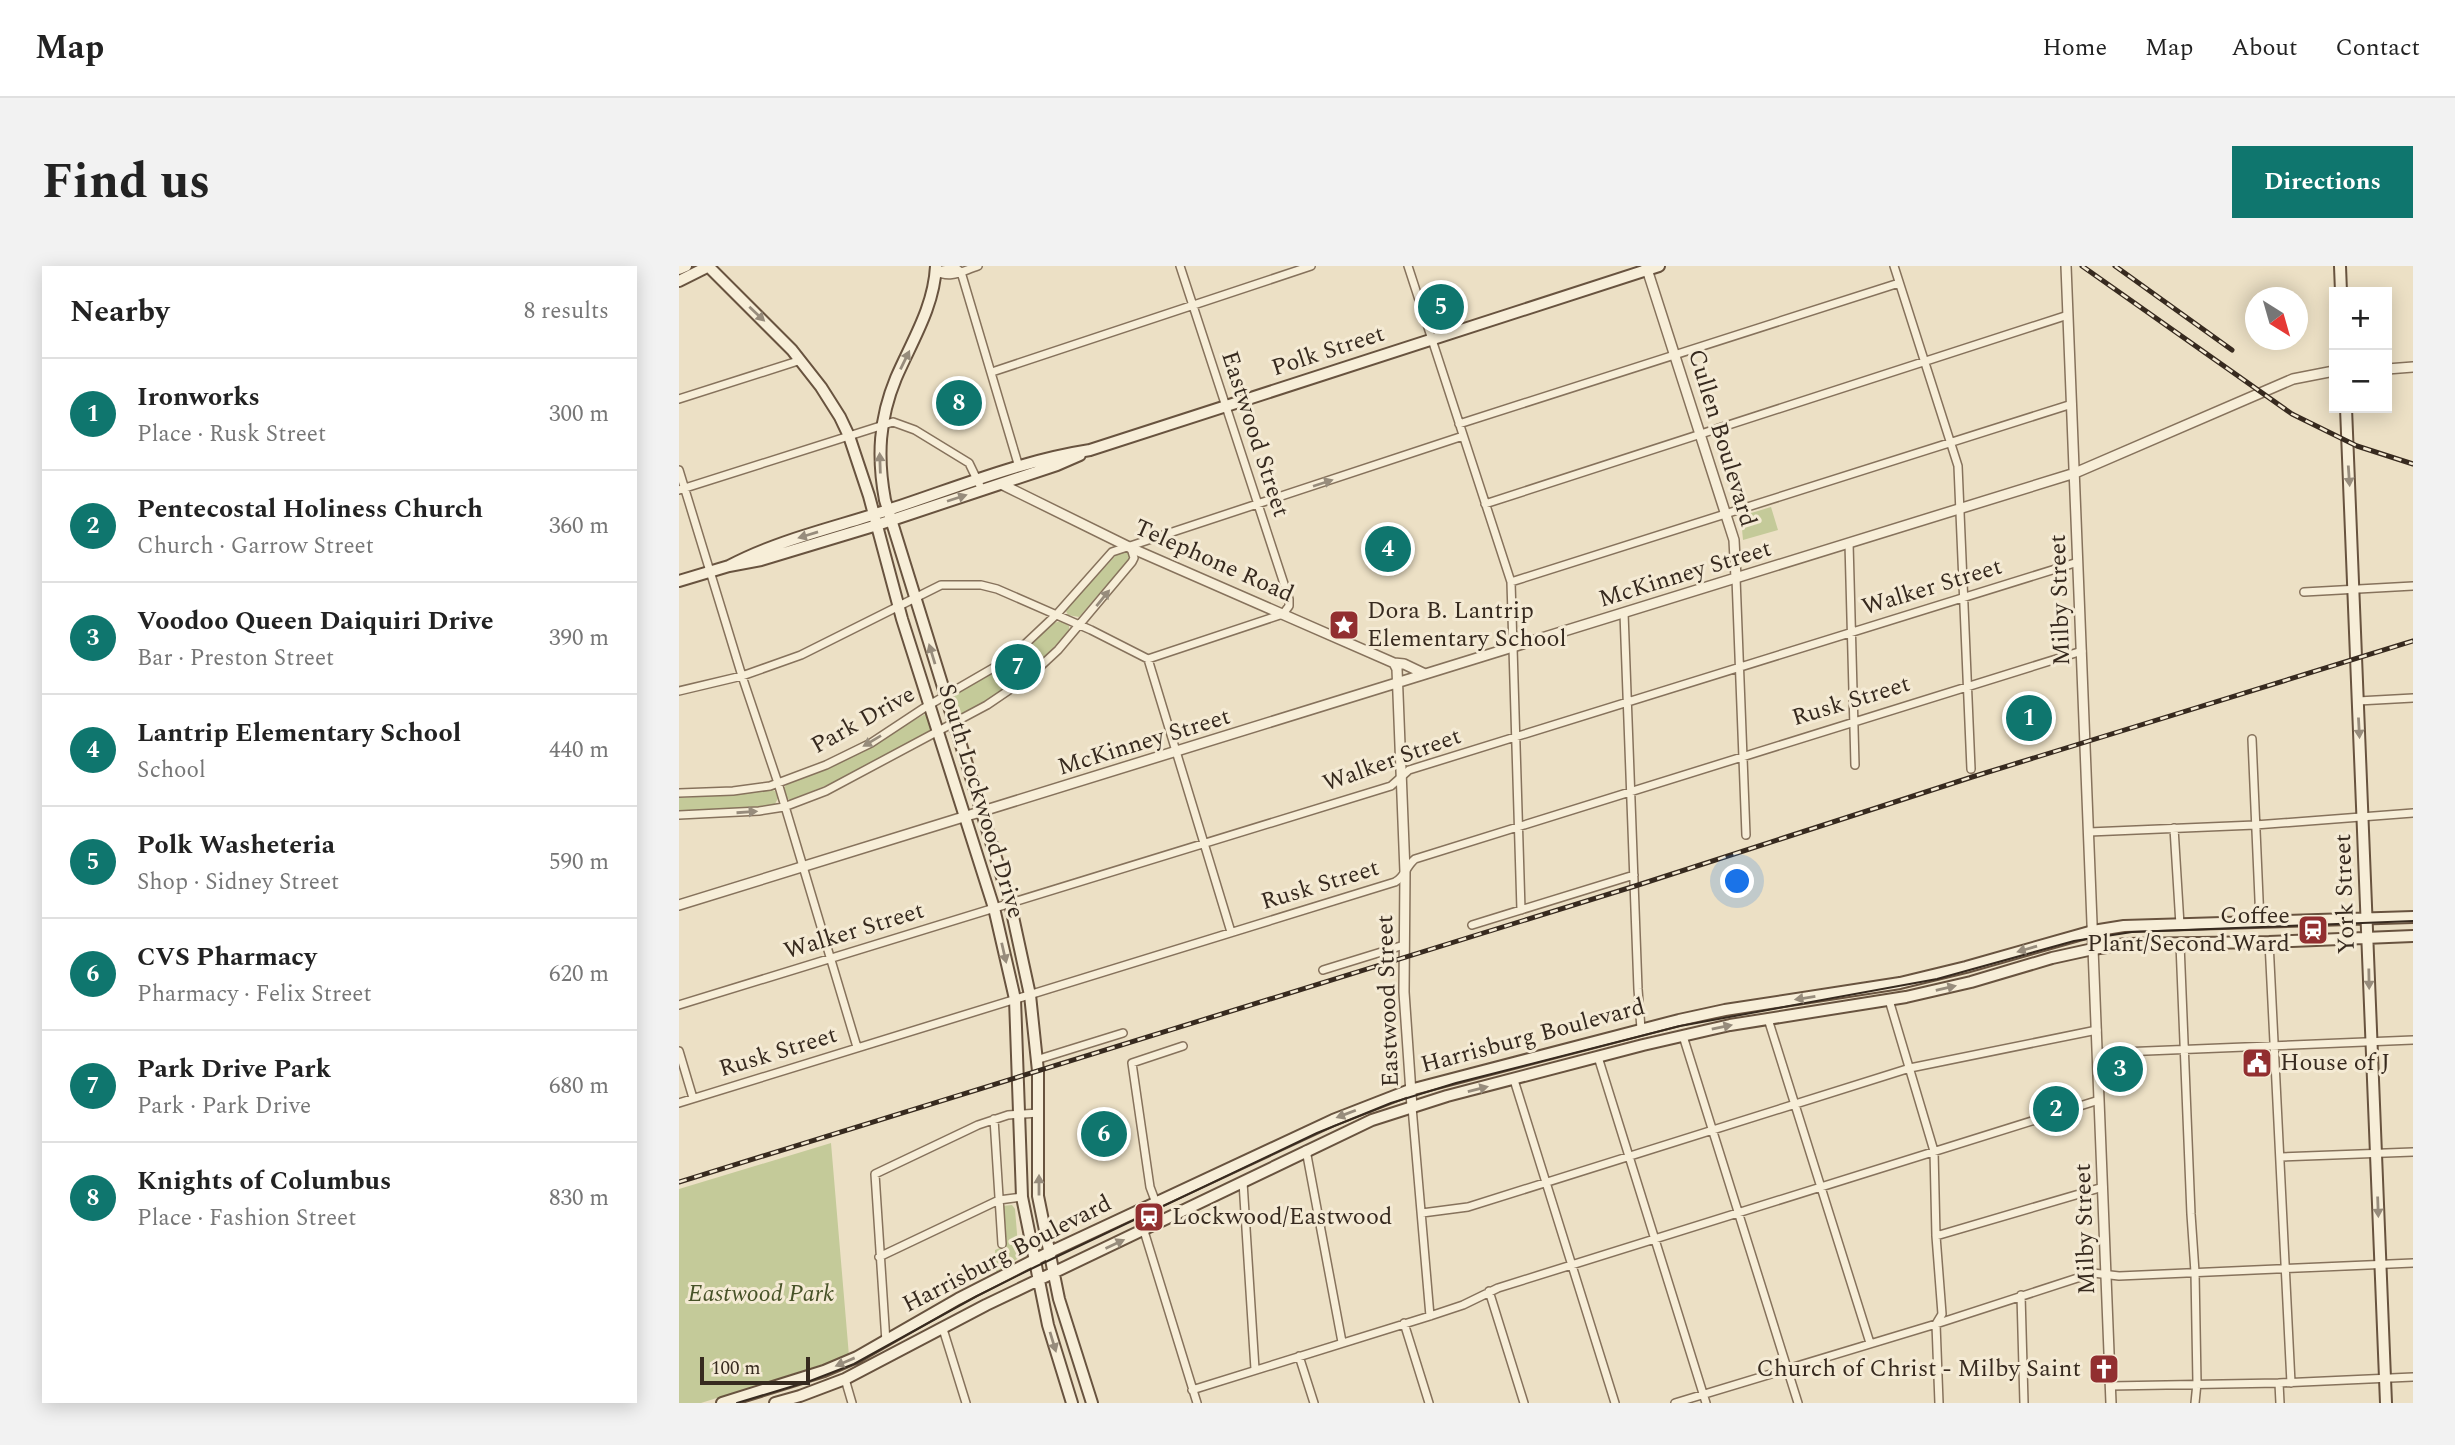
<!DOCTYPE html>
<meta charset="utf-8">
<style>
:root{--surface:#fff;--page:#f2f2f2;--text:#222;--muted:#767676;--line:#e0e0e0;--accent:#0f766e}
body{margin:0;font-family:Spectral,serif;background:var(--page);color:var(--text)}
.controls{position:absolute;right:21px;top:21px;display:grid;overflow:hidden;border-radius:0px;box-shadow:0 4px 18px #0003}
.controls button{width:63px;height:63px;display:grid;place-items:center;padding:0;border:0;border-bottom:2px solid var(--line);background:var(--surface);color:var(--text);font:35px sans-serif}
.compass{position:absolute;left:1566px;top:21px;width:63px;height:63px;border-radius:50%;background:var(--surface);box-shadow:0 4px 18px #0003;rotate:143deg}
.scale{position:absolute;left:21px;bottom:18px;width:110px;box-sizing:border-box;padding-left:7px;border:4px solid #372a1f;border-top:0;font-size:19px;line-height:24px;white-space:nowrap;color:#372a1f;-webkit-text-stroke:5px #f4ead4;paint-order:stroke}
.you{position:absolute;left:1059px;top:616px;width:24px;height:24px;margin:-18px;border:5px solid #fff;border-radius:50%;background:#1a73e8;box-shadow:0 0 0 10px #1a73e833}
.badge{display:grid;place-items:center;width:46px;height:46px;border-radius:50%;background:var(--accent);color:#fff;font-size:23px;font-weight:700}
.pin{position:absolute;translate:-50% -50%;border:4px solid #fff;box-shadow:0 2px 7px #0006}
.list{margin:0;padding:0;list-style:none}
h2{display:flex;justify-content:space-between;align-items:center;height:91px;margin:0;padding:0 28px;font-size:30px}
h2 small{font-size:23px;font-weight:400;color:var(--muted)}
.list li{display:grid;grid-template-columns:46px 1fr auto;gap:21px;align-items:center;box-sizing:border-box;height:112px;padding:0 28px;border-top:2px solid var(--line)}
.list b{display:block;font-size:26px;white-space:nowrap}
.list p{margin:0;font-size:23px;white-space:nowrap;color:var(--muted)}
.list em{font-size:23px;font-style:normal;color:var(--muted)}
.map{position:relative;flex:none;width:1734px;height:1137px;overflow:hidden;border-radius:0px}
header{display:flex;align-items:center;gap:42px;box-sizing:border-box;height:98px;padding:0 35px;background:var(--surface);border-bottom:2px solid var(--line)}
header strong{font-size:33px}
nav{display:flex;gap:38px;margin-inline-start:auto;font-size:24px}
.intro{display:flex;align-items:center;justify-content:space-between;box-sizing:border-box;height:168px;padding:0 42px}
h1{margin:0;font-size:49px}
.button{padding:18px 32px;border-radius:0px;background:var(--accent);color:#fff;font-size:24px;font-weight:700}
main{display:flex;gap:42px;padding:0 42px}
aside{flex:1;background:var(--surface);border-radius:0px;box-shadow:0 4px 18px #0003}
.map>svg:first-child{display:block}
.green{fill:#c4ca99}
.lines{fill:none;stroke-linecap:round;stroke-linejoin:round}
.minor-casing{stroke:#86725c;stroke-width:10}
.tertiary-casing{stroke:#86725c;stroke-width:12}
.secondary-casing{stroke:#68533f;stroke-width:14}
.minor{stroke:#f7eed8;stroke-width:7}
.tertiary{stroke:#f7eed8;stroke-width:9}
.secondary{stroke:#f7eed8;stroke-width:10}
.tram{stroke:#372a1f;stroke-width:2}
.rail-casing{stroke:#372a1f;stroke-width:5}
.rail{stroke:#f4ead4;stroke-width:2.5;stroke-dasharray:8;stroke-linecap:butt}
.oneway{fill:#978c7c}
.labels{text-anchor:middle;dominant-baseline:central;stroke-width:6;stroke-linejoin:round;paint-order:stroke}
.street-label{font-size:24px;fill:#372a1f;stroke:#f4ead4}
.poi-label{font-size:24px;fill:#372a1f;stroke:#f4ead4;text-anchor:start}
.park-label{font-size:24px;font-style:italic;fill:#475227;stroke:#f4ead4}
</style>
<header>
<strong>Map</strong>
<nav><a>Home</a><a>Map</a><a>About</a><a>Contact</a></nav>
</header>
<div class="intro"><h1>Find us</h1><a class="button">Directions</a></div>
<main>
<aside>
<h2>Nearby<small>8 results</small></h2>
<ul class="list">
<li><span class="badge">1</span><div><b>Ironworks</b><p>Place · Rusk Street</p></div><em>300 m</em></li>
<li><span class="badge">2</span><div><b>Pentecostal Holiness Church</b><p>Church · Garrow Street</p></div><em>360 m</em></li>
<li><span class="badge">3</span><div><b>Voodoo Queen Daiquiri Drive</b><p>Bar · Preston Street</p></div><em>390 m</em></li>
<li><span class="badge">4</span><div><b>Lantrip Elementary School</b><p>School</p></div><em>440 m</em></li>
<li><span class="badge">5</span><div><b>Polk Washeteria</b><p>Shop · Sidney Street</p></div><em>590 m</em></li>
<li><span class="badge">6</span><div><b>CVS Pharmacy</b><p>Pharmacy · Felix Street</p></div><em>620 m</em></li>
<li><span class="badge">7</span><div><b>Park Drive Park</b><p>Park · Park Drive</p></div><em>680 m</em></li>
<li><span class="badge">8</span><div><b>Knights of Columbus</b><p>Place · Fashion Street</p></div><em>830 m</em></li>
</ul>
</aside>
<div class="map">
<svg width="1734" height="1137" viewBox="0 0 1734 1137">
<rect width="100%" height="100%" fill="#ece0c5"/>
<path class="green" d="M 1092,241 L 1099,264 L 1064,274 L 1063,263 L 1059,251 Z
M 447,284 L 452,286 L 452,291 L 400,351 L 389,349 L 387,345 L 389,341 L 440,286 Z
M 382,355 L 390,360 L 390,364 C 361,398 322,436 278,449 L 272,431 L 339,389 L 375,357 Z
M 248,447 L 252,465 L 163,513 L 111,534 L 106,531 L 104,523 L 108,518 L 159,497 Z
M 92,523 L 96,525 L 99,532 L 96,538 L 75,542 L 0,545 L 0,532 L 64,528 Z
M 152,877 L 170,1090 L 22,1137 L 0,1137 L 0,923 Z
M 333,939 L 336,943 L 340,992 L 317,1006 L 316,984 L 323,981 L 323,940 Z"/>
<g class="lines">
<g class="minor-casing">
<path id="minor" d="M 729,0 L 832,316 L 842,644
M 1215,0 L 1279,200 L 1292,503
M 256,5 C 272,14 283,5 299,0
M 256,5 L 277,2 L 282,6
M 282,6 L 340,201
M 313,106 L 632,0
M 0,133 L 122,94
M 780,158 L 1220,17
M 0,204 L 63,410 L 99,517 L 178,781
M 0,224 L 214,156 L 236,164 L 290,197 L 303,224
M 806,238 L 1389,49
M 1170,277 L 1176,499
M 1057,312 L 1067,569
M 832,316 L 1393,138
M 1625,326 L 1734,320
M 945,347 L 959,723 L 962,763
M 469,393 L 552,666
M 0,425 L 63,410 L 122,389 L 262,319 L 302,319 L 318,323 L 412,364 L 469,393 L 604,348 L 610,340 L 610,333 L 501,0
M 1679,435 L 1734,432
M 1573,473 L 1581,656
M 0,527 L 54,525 L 91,520 L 147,499 L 192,477 L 245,442 L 321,398 L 343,381 L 378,348 L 433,286 L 784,170
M 0,549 L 80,545 L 105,541 L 147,525 L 308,439 L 351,410 L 379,384 L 453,296 L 455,292 L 452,282
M 1495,562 L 1501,659
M 1410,566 L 1576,559 L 1734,547
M 793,659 L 955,609
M 1590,676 L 1612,1117
M 1501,678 L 1512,948 L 1516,1006 L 1518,1117 L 1516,1137
M 644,704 L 725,679
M 1210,734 L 1255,885 L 1257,970 L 1263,1048 L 1257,1058 L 1260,1137
M 0,739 L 712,520 L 730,504 L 1399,296
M 1089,753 L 1191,1077
M 1004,770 L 1119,1137
M 0,785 L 14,832
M 1418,787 L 1734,774
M 919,791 L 1027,1137
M 357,794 L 444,767
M 835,814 L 936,1137
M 0,837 L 716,616 C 726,611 727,600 736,593 L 1403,385
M 733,841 L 751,1050
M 315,853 L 323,978
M 627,884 L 663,1076
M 1602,891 L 1734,886
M 564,916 L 576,1103
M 477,937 L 471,921 L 453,797 L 504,780
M 743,947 L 789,941 L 1231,802 L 1418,764
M 465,965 L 518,1137
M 1257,970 L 1424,921
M 200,991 L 320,934 L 343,931
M 810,1025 L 845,1137
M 1342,1029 L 1345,1137
M 725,1057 L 750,1137
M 264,1063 L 287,1137
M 207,1076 L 196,908 L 299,859 L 329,849 L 360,847
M 620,1090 L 635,1137
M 166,1113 L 173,1137
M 1600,1117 L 1601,1137
M 1431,1120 L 1600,1117 L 1734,1111
M 513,1124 L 751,1050 L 784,1039 L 819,1022 L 1420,834
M 996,1137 L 1257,1058 L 1414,1007 L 1440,1010 L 1734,997"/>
</g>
<g class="tertiary-casing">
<path id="tertiary" d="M 967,0 L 1055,274 L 1057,312
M 1387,0 L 1432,1137
M 1708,103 L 1734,101
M 322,218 L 452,282 L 715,397 L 725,398 L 746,408
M 715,397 L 718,403 L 726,606 L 725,726 L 733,841
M 0,639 L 1396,207 L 1614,113 L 1655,105"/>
</g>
<g class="secondary-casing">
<path id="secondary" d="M 29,0 L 113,84 L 142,121 L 161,151 L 170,170 L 190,230 L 223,353 L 315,642 L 336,733 L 343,931 L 369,1059 L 393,1137
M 257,0 C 255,41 233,75 217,112 C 200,153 198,191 206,234 L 331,637 L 351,729 L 359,805 L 359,930 L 380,1033 L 413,1137
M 1661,0 L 1662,26
M 0,3 L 7,0
M 0,15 L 30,0
M 1667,142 L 1707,1137
M 50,300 C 99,274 154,262 206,245 C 274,223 340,195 411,184 L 980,0
M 0,315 L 50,300 L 82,294 L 198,259 L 378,199 L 401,189
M 43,1137 L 145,1105 L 178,1091 L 279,1033 L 369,987 L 654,854 L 731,824 L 1000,754 L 1046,744 L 1221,717 L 1287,701 L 1414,665 L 1445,660 L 1734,651
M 96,1137 L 121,1130 L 166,1113 L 307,1039 L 693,854 L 768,830 L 964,779 L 1051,759 L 1227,731 L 1292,716 L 1373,692 L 1414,683 L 1447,678 L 1590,676 L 1734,670"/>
</g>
<use href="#minor" class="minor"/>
<use href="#tertiary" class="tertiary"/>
<use href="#secondary" class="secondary"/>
<path class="tram" d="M 58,1137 L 131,1115 L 175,1098 L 298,1030 L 356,1001 L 638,867 L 712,837 L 777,817 L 1001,760 L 1258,713 L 1395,675 L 1453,666 L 1734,655"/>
<g class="rail-casing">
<path id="rail" d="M 1403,0 L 1613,148 L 1678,180 L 1734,198
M 1436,0 L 1553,84
M 0,916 L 956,620 L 1293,511 L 1734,375"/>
</g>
<use href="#rail" class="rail"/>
</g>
<defs><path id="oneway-solid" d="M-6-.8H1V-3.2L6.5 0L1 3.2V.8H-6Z" transform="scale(1.75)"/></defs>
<g class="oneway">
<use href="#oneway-solid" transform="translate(78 48) rotate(43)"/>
<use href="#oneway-solid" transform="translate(226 94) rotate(-64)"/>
<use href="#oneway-solid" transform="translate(201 197) rotate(-92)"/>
<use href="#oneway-solid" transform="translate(1670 210) rotate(86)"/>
<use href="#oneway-solid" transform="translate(644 217) rotate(-18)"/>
<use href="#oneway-solid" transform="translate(278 232) rotate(-18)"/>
<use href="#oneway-solid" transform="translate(129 269) rotate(163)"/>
<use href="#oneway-solid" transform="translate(424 332) rotate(-51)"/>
<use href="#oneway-solid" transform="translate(253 388) rotate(-107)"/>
<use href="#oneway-solid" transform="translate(1680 462) rotate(87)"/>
<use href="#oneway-solid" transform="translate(193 475) rotate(149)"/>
<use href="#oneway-solid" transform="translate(68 546) rotate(-4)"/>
<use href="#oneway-solid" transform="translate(1348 683) rotate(164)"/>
<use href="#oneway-solid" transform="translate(325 687) rotate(77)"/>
<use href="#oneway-solid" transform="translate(1690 713) rotate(89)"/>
<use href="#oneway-solid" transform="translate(1267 722) rotate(-13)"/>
<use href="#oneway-solid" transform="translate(1126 732) rotate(171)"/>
<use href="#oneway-solid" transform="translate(1043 761) rotate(-12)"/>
<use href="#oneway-solid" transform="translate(799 823) rotate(-14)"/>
<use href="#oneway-solid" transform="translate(667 848) rotate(159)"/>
<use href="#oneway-solid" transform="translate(360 919) rotate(-90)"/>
<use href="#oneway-solid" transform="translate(1699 941) rotate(88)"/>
<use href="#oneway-solid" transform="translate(436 978) rotate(-25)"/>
<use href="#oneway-solid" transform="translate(374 1076) rotate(73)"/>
<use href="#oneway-solid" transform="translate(166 1096) rotate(157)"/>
</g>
<defs>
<g id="sight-square" transform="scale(1.575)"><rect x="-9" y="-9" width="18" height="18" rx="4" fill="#922f30" stroke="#f4ead4"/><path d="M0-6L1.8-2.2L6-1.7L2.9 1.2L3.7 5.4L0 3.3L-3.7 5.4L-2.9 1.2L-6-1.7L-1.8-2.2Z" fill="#fff"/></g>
<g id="station-square" transform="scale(1.575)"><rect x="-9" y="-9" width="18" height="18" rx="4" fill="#922f30" stroke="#f4ead4"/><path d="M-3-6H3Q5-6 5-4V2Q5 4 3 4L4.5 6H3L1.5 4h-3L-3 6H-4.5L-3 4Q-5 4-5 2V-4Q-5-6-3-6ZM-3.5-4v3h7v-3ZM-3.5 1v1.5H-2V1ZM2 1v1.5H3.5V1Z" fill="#fff"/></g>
<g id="civic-square" transform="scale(1.575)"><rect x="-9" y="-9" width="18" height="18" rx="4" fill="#922f30" stroke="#f4ead4"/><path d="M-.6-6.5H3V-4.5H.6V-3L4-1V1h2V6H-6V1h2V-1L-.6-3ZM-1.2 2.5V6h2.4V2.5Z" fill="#fff"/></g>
<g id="church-square" transform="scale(1.575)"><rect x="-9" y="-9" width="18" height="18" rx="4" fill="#922f30" stroke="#f4ead4"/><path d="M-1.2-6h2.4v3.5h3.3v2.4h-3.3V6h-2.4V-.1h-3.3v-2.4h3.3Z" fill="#fff"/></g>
</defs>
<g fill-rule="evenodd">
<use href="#sight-square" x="665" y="359"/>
<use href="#station-square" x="1634" y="664"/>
<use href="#civic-square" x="1578" y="797"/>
<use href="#station-square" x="470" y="951"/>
<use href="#church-square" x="1425" y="1103"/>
</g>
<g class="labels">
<g class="street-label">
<text transform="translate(649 85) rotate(-18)">Polk Street</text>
<text transform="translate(576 168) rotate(72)">Eastwood Street</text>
<text transform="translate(1043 172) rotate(73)">Cullen Boulevard</text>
<text transform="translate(535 295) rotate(24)">Telephone Road</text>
<text transform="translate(1006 308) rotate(-17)">McKinney Street</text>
<text transform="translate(1253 321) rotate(-17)">Walker Street</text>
<text transform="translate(1381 334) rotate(-92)">Milby Street</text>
<text transform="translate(1172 435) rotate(-17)">Rusk Street</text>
<text transform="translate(184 454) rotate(-29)">Park Drive</text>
<text transform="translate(465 476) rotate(-17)">McKinney Street</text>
<text transform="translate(713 494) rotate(-20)">Walker Street</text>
<text transform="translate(302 535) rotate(73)">South Lockwood Drive</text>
<text transform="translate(641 619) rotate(-17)">Rusk Street</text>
<text transform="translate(1666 628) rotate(-92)">York Street</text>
<text transform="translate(175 665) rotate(-17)">Walker Street</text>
<text transform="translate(709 735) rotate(-92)">Eastwood Street</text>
<text transform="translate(854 770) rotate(-15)">Harrisburg Boulevard</text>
<text transform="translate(99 786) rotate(-17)">Rusk Street</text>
<text transform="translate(1406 963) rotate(-92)">Milby Street</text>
<text transform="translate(328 988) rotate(-27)">Harrisburg Boulevard</text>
</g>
<g class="poi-label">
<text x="688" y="345">Dora B. Lantrip<tspan x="688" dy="28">Elementary School</tspan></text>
<text x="1611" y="650" text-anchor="end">Coffee<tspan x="1611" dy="28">Plant/Second Ward</tspan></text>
<text x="1601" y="797">House of J</text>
<text x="493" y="951">Lockwood/Eastwood</text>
<text x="1402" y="1103" text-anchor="end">Church of Christ - Milby Saint</text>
</g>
<g class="park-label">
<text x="82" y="1028">Eastwood Park</text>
</g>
</g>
</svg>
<div class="controls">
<button>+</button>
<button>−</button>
</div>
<svg class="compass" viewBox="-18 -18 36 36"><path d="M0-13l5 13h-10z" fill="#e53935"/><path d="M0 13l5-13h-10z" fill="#767676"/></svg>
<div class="scale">100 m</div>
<div class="you"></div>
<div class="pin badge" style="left:1350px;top:452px">1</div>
<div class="pin badge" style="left:1377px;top:843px">2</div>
<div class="pin badge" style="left:1441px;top:803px">3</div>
<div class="pin badge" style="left:709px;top:283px">4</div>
<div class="pin badge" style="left:762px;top:41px">5</div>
<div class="pin badge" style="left:425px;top:868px">6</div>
<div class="pin badge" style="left:339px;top:401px">7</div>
<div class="pin badge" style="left:280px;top:137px">8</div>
</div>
</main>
